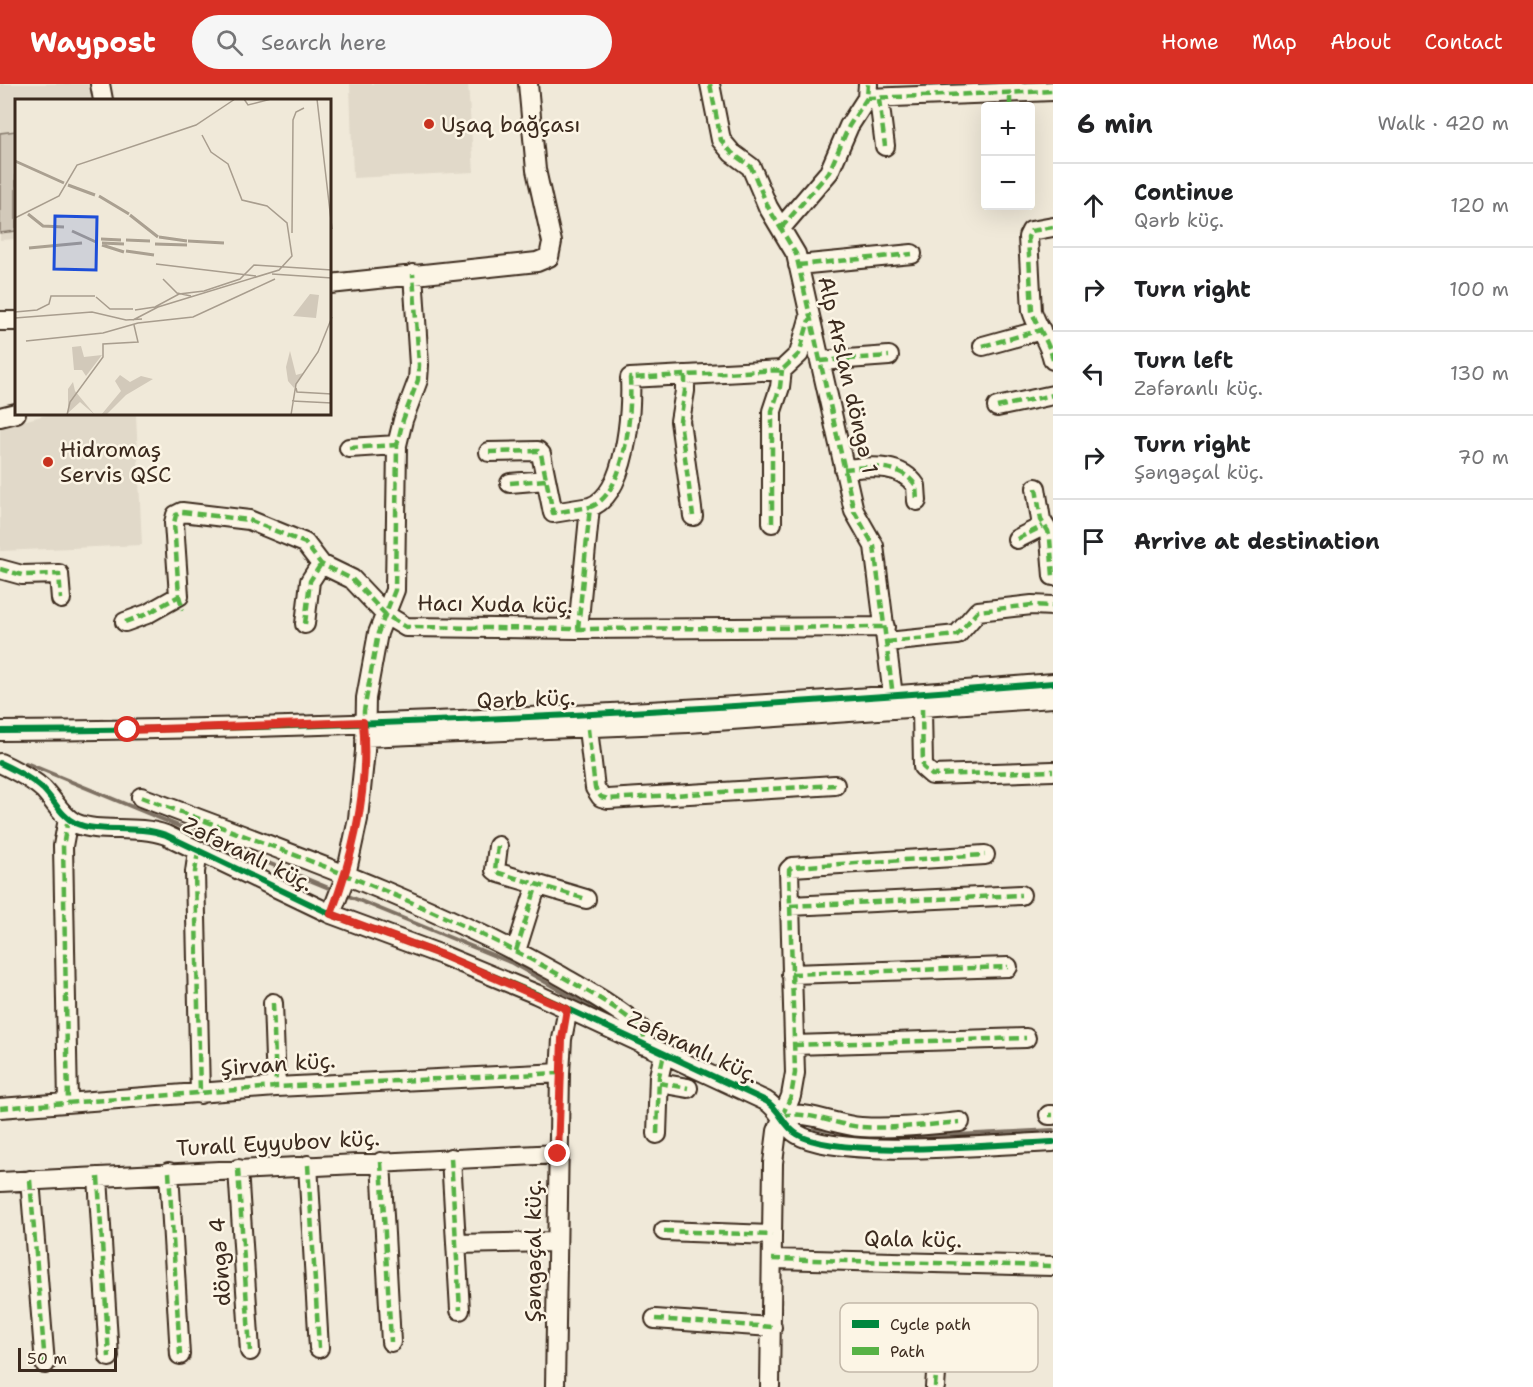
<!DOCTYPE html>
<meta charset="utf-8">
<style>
:root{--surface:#fff;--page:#f6f6f6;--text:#202124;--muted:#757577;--line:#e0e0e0;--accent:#d93025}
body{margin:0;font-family:"Shantell Sans",sans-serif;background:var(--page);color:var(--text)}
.controls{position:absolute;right:18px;top:18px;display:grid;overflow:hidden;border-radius:6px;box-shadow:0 6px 24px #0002}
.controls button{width:54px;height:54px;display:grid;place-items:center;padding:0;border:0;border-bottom:2px solid var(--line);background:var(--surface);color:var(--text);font:30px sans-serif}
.scale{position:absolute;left:18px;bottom:15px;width:99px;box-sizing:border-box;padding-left:6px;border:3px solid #3b2a1e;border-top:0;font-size:16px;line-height:21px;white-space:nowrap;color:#3b2a1e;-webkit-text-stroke:4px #fcf5e5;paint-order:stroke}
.stop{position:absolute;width:18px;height:18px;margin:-14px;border:4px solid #d93025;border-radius:50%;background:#fff}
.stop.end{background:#d93025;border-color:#fff;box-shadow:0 2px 6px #0008}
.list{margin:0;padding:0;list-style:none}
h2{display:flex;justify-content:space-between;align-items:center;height:78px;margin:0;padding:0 24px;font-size:26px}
h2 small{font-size:20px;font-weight:400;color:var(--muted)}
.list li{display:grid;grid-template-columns:39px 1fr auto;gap:18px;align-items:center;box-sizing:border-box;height:84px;padding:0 24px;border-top:2px solid var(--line)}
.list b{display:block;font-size:22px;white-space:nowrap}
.list p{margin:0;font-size:20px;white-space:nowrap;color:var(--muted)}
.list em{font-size:20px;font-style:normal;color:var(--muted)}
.icon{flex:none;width:33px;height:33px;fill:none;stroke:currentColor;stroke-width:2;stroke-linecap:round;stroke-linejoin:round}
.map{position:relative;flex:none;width:1053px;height:1303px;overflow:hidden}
header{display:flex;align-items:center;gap:36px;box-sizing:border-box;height:84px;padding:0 30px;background:var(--accent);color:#fff}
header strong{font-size:28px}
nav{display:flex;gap:33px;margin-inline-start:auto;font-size:21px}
.search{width:420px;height:54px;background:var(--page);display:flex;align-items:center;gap:15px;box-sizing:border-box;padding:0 21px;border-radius:33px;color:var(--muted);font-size:22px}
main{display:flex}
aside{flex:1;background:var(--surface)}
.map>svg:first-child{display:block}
.built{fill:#e1d9c9}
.green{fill:#d2c9ba;stroke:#867a6c;stroke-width:1.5}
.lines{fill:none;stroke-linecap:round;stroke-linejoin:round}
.stream{stroke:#7e7163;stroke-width:4}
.minor-casing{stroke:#3b2a1e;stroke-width:22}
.minor{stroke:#fcf5e5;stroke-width:18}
.quiet{stroke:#57b245;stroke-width:4.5;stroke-dasharray:9 4.5;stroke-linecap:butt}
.cycleway-casing{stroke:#fcf5e5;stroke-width:10}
.cycleway{stroke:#00873e;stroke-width:6}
.route{stroke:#d93025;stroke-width:8}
.poi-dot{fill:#c8321e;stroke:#fcf5e5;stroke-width:2}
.labels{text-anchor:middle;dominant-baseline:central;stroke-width:5;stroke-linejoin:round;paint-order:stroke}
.poi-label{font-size:22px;fill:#3b2a1e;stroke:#fcf5e5;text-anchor:start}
.street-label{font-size:22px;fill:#3b2a1e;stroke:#fcf5e5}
.inset-river{fill:none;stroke:#aaa091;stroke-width:3}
.inset-road{fill:none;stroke:#a89d8e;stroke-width:1.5}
.view{fill:#1d4ed8;fill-opacity:0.15;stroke:#1d4ed8;stroke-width:3}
.inset-edge{fill:none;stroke:#3b2a1e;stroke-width:3}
.key{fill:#fcf5e5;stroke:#c2b8a9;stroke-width:1.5}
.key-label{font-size:16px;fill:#3b2a1e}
</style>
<header>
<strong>Waypost</strong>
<div class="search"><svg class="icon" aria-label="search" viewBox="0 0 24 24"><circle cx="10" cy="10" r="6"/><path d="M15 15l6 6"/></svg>Search here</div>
<nav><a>Home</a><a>Map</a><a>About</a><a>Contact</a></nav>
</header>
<main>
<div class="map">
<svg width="1053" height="1303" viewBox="0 0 1053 1303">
<rect width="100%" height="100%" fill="#f0e9d9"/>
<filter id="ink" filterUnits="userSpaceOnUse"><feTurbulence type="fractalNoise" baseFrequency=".0167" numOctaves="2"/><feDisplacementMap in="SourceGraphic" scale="12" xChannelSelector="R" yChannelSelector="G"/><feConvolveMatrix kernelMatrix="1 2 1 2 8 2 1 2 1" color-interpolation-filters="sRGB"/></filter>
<g filter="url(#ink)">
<path class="built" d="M 0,0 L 88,0 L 92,16 L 16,16 L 16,155 L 0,156 Z
M 350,0 L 468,0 L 474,88 L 353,94 Z
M 888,0 L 1047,0 L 889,8 Z
M 49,330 L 136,330 L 142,461 L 0,467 L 0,343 Z"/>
<path class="green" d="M 16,47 L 16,147 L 0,149 L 0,49 Z"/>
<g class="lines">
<path class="stream" d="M 26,679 L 336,807
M 346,811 L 512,879 L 607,933
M 815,1044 L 864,1053 L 898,1054 L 1053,1046"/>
<g class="minor-casing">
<path id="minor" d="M 100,0 L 103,16
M 710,0 L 721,56 L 732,69 L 751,83 L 768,123 L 796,170 L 854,427 L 874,462 L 893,612
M 867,14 L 1053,7
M 879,15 L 885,62
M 1053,143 L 1031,147 L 1028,153 L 1032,227 C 1037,244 1049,257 1053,276
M 781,144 L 829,88 L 849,42 L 867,14 L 868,0
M 798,181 L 912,170
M 330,200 L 537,178 L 549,173 L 552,158 L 536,86 L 528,0
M 0,237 L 16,237
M 983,262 L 1041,246
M 820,277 L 889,272
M 685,291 L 685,307 L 680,337 L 693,432
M 997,323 L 1053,311
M 0,333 L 16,329
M 349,364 L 397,361
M 489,368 L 538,367 L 541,370 L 553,429 L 590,423
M 844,385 C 869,383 900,378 916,402 L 917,417
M 510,399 L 546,396
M 1036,404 L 1041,436 L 1048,447 L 1050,455 L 1053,492
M 772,439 L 772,327 L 780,303 L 782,286
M 1017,455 L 1043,442
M 0,485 L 22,491 L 59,490 L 61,515
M 125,538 L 147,530 L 179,512 L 174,439 L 176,431 L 182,428 L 249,436 L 305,459 L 321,480 L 352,495 L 386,531 L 406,543 L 578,545 L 885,543
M 305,540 L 310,497 L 321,480
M 578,545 L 590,423 C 626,411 632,328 630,294 L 782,286 L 799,270 L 809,235
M 887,558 L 957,551 L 978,527 L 1032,521 L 1053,522
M 922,625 L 923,683 L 932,691 L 1053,687
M 588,645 L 595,704 L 601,713 L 608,715 L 835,701
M 0,647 C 351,645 703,628 1053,599
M 365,653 L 688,639 L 1053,614
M 0,679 C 15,686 31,694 43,705 C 54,716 61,732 75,739 C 99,750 135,740 166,751 L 331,830 L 442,871 L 536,910 L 766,1017 C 780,1025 783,1042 797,1050 C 837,1076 1000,1060 1053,1058
M 141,713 C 281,766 425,816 556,889 C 578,902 623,926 640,944 C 644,949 644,954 644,961
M 68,735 L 63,762 L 68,1019
M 498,762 L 495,786 L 499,789 L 586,815
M 198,767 L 195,788 L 200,1010
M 790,822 L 1021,811
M 331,830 L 346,791 L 358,735 L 365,667 L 366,614 L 378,549 L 395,506 L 397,361 L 403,336 L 418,296 L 419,281 L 413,190
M 516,867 L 537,800
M 791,890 L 1008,883
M 273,919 L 276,1003
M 794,961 L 1026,954
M 659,999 L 688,1004
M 0,1024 L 276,1003 L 560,989
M 1049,1031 L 1053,1031
M 782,1032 C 807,1026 835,1041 861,1043 C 894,1045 927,1041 960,1038
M 657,1050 L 659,992 L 664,970
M 451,1074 L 460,1226
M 381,1078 L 391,1258
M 308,1081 L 319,1264
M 238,1085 L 250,1267
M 169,1088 L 180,1271
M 98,1093 L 109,1273
M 30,1096 L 45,1280
M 0,1098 L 558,1070
M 664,1147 L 772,1151
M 456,1160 L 557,1158
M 772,1175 L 1053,1182
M 655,1235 L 772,1243
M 555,1303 L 560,989 L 562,955 L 568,925
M 770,1303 L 773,1079 L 777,1047 L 791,1012 L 795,989 L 789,786 L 792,783 L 985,771
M 935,1303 L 938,1264"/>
</g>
<use href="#minor" class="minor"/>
<path class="quiet" d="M 710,0 L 721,56 L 732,69 L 751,83 L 768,123 L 796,170 L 854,427 L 874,462 L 893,612
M 867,14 L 1053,7
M 879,15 L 885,62
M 1010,22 L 1010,8
M 1053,143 L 1031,147 L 1028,153 L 1032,227 C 1037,244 1049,257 1053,276
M 781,144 L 829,88 L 849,42 L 867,14 L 868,0
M 798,181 L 912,170
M 983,262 L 1041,246
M 820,277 L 889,272
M 685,291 L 685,307 L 680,337 L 693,432
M 997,323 L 1053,311
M 349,364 L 397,361
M 489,368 L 538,367 L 541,370 L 553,429 L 590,423
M 844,385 C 869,383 900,378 916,402 L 917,417
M 510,399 L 546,396
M 1036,404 L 1041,436 L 1048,447 L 1050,455 L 1053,492
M 772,439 L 772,327 L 780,303 L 782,286
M 1017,455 L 1043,442
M 0,485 L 22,491 L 59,490 L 61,515
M 179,512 L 183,526
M 125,538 L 147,530 L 179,512 L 174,439 L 176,431 L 182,428 L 249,436 L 305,459 L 321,480 L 352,495 L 386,531 L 406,543 L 578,545 L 885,543
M 305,540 L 310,497 L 321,480
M 578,545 L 590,423 C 626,411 632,328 630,294 L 782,286 L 799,270 L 809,236
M 887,558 L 957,551 L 978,527 L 1032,521 L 1053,522
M 922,625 L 923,683 L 932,691 L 1053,687
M 370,638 L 364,638 L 364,627 L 378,549 L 395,506 L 397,361 L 403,336 L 418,296 L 419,281 L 413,190
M 588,645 L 595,704 L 601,713 L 608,715 L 835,701
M 141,713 C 281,766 425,816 556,889 C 578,902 623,926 640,944 C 644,949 644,954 644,961
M 68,735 L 63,762 L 68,1019
M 498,762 L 495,786 L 499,789 L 586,815
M 198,767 L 195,788 L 200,1010
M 790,822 L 1021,811
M 516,867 L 537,800
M 791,890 L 1008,883
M 273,919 L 276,1003
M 794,961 L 1026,954
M 659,999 L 688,1004
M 0,1024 L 276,1003 L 560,989
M 1049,1031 L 1053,1031
M 782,1032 L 791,1012 L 795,989 L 789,786 L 792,783 L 985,771
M 782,1032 C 807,1026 835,1041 861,1043 C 894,1045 927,1041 960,1038
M 657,1050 L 659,992 L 664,970
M 451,1074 L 460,1226
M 381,1078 L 391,1258
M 308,1081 L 319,1264
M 238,1085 L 250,1267
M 169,1088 L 180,1271
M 98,1093 L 109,1273
M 30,1096 L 45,1280
M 664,1147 L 772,1151
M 772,1175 L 1053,1182
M 655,1235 L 772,1243
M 935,1303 L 938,1264"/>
<g class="cycleway-casing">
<path id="cycleway" d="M 0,647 C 351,645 703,628 1053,599
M 0,679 C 15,686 31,694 43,705 C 54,716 61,732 75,739 C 99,750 135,740 166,751 L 331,830 L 442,871 L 536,910 L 766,1017 C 780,1025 783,1042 797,1050 C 837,1076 1000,1060 1053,1058"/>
</g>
<use href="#cycleway" class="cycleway"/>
</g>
</g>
<g class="lines" filter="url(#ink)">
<path class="route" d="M 128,646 L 363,638 C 369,703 354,770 331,830 L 442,871 L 567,925 L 562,955 L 558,1070"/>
</g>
<g class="poi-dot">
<circle cx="429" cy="40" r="6"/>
<circle cx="48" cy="378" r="6"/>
</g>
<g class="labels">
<g class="poi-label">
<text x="441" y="40">Uşaq bağçası</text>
<text x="60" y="365">Hidromaş<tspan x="60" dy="25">Servis QSC</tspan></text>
</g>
<g class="street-label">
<text transform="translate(848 291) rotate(77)">Alp Arslan döngə 1</text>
<text transform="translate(495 520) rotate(1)">Hacı Xuda küç.</text>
<text transform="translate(526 615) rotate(-2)">Qərb küç.</text>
<text transform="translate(248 770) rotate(26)">Zəfəranlı küç.</text>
<text transform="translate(693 963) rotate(25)">Zəfəranlı küç.</text>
<text transform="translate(278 980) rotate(-4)">Şirvan küç.</text>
<text transform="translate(278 1059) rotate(-3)">Turall Eyyubov küç.</text>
<text transform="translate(913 1155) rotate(1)">Qala küç.</text>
<text transform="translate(533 1167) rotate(-90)">Şəngəçal küç.</text>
<text transform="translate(220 1178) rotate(-94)">döngə 4</text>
</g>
</g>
<g transform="translate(15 15)">
<rect width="316" height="316" fill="#f0e9d9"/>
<path d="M 295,195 L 304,196 L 301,219 L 278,217 ZM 66,247 L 69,258 L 87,256 L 71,277 L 67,271 L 59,271 L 57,248 ZM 275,252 L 281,276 L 288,274 L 279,289 L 273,282 L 271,268 ZM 105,276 L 115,283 L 126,277 L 138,280 L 111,296 L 91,316 L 86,316 L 106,292 L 100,282 ZM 58,283 L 60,292 L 80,316 L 65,303 L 53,314 L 53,290 Z" fill="#d2c9ba"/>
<path class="inset-river" d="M 0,62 L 49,84M 53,86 L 80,96M 84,97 L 114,115M 13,115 L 28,127 L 49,128M 115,116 L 143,138M 57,132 L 81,143M 144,138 L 172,142M 86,140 L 106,141M 111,141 L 135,142M 173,142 L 209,144M 87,144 L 109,145M 140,145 L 172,146M 87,146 L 109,153M 14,149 L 67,144M 111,152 L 139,156"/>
<path class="inset-road" d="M 229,0 L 233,6 L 256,0M 302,0 L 317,130M 0,119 L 44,97 L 62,66 L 181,26 L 220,0M 277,134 L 278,21 L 281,13 L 289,9M 141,165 L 241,177M 257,175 L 317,179M 148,180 L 162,194 L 176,197M 81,198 L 95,210 L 118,210M 120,211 L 140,208 L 164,195 L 189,192 L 225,180 L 239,166 L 317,171M 0,213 L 22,211 L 34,205 L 36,197 L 80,197M 0,219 L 77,213 L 111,221 L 127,220M 118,221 L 143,208 L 264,171 L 277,157 L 272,124 L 252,107 L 227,101 L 213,65 L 196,53 L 187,36M 11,242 L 88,234 L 123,224 L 178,218 L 260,180M 281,289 L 282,293 L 317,295M 277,302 L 317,304M 52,316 L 55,303 L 88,258 L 88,245 L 123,243 L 119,226M 276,316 L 281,285 L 303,253 L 317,218"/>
<path class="view" d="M 40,117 L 82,118 L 81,171 L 39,170 Z"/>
<rect width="316" height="316" class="inset-edge"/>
</g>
<rect x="840" y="1219" width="198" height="69" rx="9" class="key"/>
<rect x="852" y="1236" width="27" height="8" fill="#00873e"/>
<rect x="852" y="1263" width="27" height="8" fill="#57b245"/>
<g class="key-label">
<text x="890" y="1246">Cycle path</text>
<text x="890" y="1273">Path</text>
</g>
</svg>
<div class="controls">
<button>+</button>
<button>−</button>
</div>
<div class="scale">50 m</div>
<div class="stop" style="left:128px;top:646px"></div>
<div class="stop end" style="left:558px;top:1070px"></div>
</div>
<aside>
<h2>6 min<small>Walk · 420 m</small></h2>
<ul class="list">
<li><svg class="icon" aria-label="ahead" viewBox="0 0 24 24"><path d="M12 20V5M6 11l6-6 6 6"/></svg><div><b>Continue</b><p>Qərb küç.</p></div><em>120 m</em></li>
<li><svg class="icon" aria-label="right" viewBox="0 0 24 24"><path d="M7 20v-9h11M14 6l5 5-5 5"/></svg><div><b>Turn right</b></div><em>100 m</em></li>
<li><svg class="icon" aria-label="left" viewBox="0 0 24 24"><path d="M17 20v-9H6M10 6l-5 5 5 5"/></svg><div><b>Turn left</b><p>Zəfəranlı küç.</p></div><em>130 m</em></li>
<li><svg class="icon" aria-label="right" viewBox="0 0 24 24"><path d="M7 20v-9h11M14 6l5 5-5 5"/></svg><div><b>Turn right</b><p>Şəngəçal küç.</p></div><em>70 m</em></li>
<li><svg class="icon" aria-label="arrive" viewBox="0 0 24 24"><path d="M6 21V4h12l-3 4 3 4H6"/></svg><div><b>Arrive at destination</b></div></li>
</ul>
</aside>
</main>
